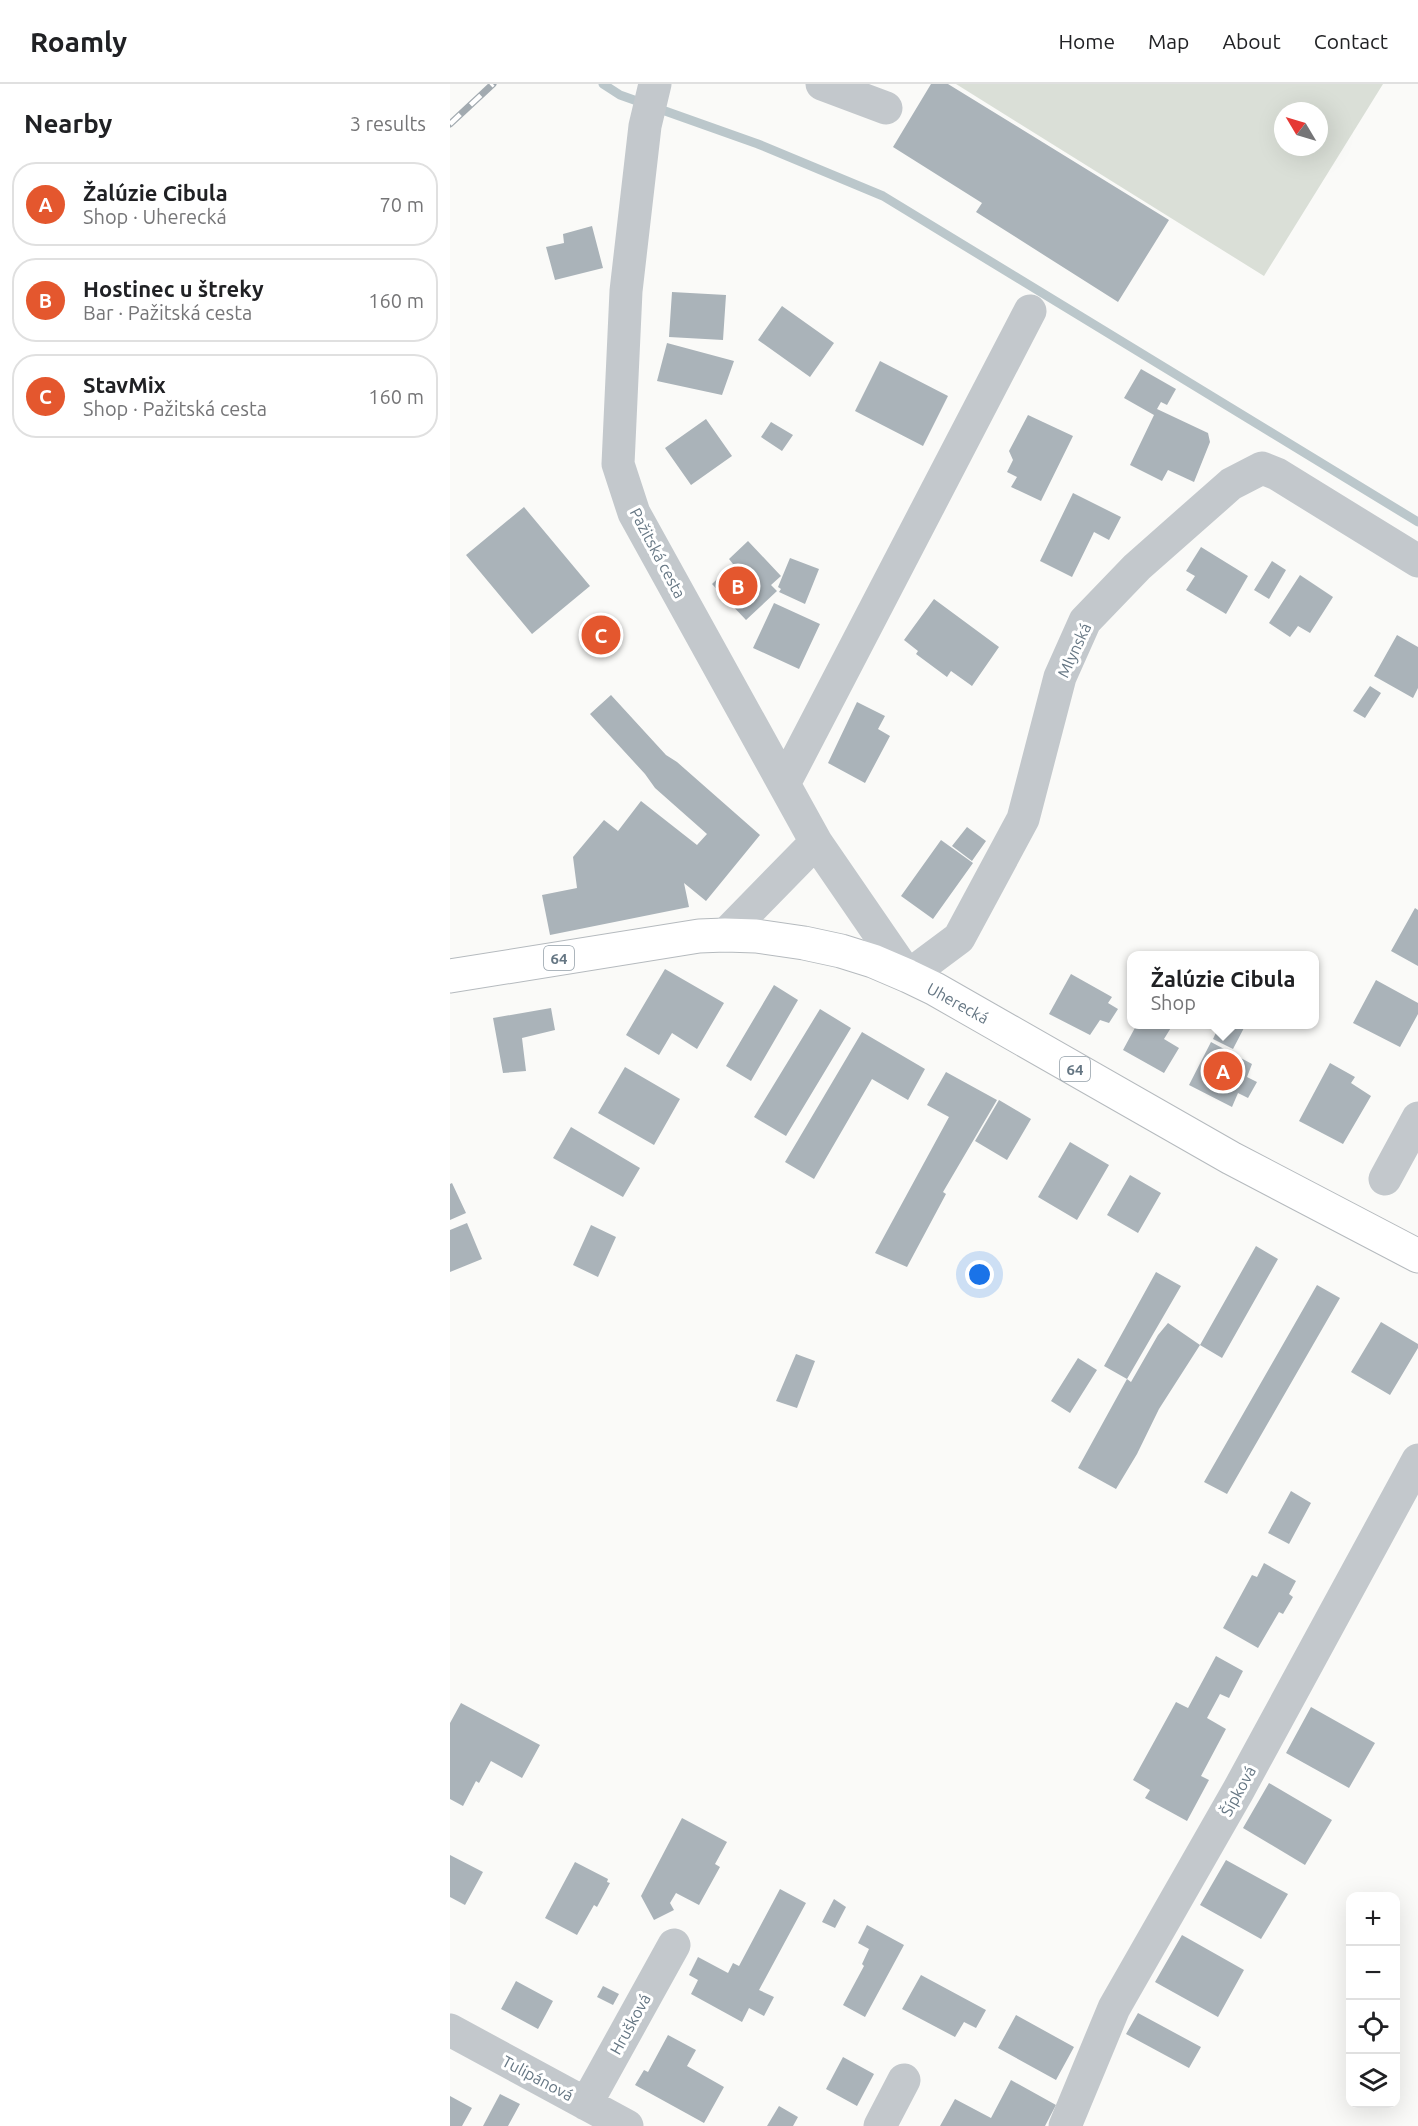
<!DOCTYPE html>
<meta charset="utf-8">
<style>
:root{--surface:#fff;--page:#f6f6f6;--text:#202124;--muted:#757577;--line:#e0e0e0;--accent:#e4572e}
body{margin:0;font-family:Ubuntu,sans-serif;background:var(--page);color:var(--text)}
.controls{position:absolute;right:18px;bottom:18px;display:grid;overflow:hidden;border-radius:12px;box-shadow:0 6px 24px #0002}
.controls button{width:54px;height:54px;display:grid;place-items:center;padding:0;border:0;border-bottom:2px solid var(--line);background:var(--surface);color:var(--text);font:30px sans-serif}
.compass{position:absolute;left:824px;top:18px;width:54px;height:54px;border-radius:50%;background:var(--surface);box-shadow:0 6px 24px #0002;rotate:308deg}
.you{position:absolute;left:530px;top:1191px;width:21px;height:21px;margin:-15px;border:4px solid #fff;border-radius:50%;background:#1a73e8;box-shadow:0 0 0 9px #1a73e833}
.badge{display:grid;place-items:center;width:39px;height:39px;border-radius:50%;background:var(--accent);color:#fff;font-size:20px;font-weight:700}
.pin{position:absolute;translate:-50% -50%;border:3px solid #fff;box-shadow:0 2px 6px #0006}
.popup{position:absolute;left:677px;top:867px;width:192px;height:78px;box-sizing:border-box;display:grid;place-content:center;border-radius:12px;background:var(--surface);filter:drop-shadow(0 2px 4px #0005);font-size:20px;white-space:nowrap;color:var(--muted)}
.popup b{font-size:22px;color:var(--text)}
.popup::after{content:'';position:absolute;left:50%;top:100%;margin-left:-12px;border:12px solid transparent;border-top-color:var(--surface)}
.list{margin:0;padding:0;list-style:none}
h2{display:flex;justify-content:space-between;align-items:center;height:78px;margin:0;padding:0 24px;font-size:26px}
h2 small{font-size:20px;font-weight:400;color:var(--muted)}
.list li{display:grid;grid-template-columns:39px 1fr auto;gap:18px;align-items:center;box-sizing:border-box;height:84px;margin:0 12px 12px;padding:0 12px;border:2px solid var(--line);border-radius:24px}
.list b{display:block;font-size:22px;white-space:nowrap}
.list p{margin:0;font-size:20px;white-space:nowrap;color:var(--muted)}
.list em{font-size:20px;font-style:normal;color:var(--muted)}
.icon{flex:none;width:33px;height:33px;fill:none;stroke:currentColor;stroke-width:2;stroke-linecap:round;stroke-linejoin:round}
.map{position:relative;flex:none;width:968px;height:2042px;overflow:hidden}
header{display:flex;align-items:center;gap:36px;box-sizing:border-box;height:84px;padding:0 30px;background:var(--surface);border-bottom:2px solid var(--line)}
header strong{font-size:28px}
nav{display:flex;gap:33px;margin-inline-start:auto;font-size:21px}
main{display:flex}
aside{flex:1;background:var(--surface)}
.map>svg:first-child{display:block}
.green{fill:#dadfd7;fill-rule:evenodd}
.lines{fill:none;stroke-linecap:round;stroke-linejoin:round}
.stream{stroke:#bbc7cb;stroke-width:9}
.building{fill:#aab3b9}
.major-casing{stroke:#b5babe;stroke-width:35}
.minor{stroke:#c3c8cc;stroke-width:33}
.major{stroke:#fff;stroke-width:33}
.rail-casing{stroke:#a2aab0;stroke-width:7}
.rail{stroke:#fff;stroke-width:4.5;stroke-dasharray:14;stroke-linecap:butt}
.labels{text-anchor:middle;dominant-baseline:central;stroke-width:6;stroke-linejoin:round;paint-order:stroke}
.shield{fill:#fff;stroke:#939fa8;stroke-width:1.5}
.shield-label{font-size:15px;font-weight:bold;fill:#657683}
.street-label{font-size:16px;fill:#657683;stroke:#fff}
</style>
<header>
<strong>Roamly</strong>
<nav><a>Home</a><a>Map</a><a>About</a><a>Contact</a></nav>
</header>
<main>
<aside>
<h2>Nearby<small>3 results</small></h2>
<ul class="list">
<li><span class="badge">A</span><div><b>Žalúzie Cibula</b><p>Shop · Uherecká</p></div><em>70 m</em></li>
<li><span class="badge">B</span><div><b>Hostinec u štreky</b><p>Bar · Pažitská cesta</p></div><em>160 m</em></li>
<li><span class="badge">C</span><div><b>StavMix</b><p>Shop · Pažitská cesta</p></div><em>160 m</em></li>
</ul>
</aside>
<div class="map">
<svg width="968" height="2042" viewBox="0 0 968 2042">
<rect width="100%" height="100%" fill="#fafaf8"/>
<path class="green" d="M 506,0 L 933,0 L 814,192 ZM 833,27 L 869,27 L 869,63 L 833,63 Z"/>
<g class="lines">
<path class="stream" d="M 153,0 L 170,11 L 308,60 L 433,112 L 968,438"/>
</g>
<path class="building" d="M 481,0 L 498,0 L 719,136 L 668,218 L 526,128 L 532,119 L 443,63 Z
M 142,142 L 153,184 L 105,196 L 96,163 L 114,159 L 113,150 Z
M 222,208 L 276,211 L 273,256 L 219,253 Z
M 332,222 L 384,259 L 360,293 L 308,256 Z
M 217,259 L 284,277 L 272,311 L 207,297 Z
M 430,277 L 498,312 L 473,362 L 405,327 Z
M 691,285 L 726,305 L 717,321 L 711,318 L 707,325 L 758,349 L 760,358 L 744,398 L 718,386 L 712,397 L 680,381 L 704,331 L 674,314 Z
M 578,331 L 623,352 L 591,417 L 561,403 L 567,393 L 557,388 L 563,376 L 559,367 Z
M 256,335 L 282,372 L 241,401 L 215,364 Z
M 321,338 L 343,351 L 332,367 L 311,353 Z
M 623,409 L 671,433 L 659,456 L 644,448 L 622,493 L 590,477 Z
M 74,423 L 140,502 L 82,550 L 16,471 Z
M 298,457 L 331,492 L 321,501 L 327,507 L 296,536 L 262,500 L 283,480 L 279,475 Z
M 751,463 L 798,492 L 776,530 L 736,506 L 745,492 L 736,487 Z
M 340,474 L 369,485 L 355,520 L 329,508 L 331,505 L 328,503 Z
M 822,477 L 836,486 L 819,515 L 804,506 Z
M 850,491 L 883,513 L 860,549 L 848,542 L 840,553 L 819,539 Z
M 484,515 L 549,563 L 522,602 L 501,587 L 497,593 L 466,570 L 468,567 L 454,556 Z
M 324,519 L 370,540 L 349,585 L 303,564 Z
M 947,551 L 968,563 L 968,604 L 963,614 L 924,592 Z
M 920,602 L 931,609 L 915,634 L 903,627 Z
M 161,611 L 216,671 L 227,678 L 310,751 L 256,817 L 234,799 L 239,823 L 100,851 L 92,811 L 127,804 L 123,773 L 154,736 L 168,747 L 191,717 L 247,761 L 257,750 L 205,704 L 195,690 L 140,630 Z
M 407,618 L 435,632 L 428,645 L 440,652 L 415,699 L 378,679 Z
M 517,743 L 536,757 L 522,777 L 502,762 Z
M 491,756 L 523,779 L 483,835 L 451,812 Z
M 965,824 L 968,826 L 968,882 L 941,867 Z
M 215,885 L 274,919 L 247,965 L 222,949 L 209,971 L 176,951 Z
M 621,890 L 662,913 L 658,919 L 668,925 L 659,939 L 650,936 L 640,951 L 599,930 Z
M 926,896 L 968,919 L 968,930 L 950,963 L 903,939 Z
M 324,901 L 348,916 L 301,997 L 276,982 Z
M 101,924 L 105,946 L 72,954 L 76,987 L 53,989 L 43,934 Z
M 370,925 L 401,944 L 336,1052 L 304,1033 Z
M 687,940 L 730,940 L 728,945 L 722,942 L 714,955 L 729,964 L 714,989 L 673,966 Z
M 770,940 L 796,940 L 783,965 L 763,955 Z
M 412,948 L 475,985 L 458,1016 L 422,995 L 364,1095 L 335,1078 Z
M 761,958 L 802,980 L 797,993 L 807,998 L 798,1014 L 788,1009 L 782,1023 L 739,1001 Z
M 880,979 L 905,993 L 901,999 L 921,1012 L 893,1060 L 849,1037 Z
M 175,983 L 230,1015 L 204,1061 L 148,1029 Z
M 496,988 L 547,1016 L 493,1108 L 496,1110 L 457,1183 L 425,1169 L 499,1033 L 477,1021 Z
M 549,1016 L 581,1035 L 557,1076 L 525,1057 Z
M 121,1043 L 190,1084 L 173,1113 L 103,1074 Z
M 620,1058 L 659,1081 L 627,1136 L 588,1113 Z
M 680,1091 L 711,1109 L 688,1149 L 657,1131 Z
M 2,1099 L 16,1129 L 0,1136 L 0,1100 Z
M 17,1139 L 32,1175 L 0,1188 L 0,1146 Z
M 141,1141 L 166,1153 L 148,1193 L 123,1181 Z
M 806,1162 L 828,1175 L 772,1274 L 750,1261 Z
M 706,1188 L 731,1202 L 677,1295 L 654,1282 Z
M 867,1201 L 890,1214 L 777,1410 L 754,1398 Z
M 931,1238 L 968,1260 L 968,1264 L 940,1311 L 901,1288 Z
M 718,1239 L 750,1261 L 709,1325 L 687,1370 L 666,1405 L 628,1384 L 677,1295 L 681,1298 L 708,1251 Z
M 346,1270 L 365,1277 L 347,1324 L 326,1317 Z
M 628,1274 L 647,1286 L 620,1329 L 601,1317 Z
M 841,1407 L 861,1419 L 839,1460 L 818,1449 Z
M 814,1479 L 846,1497 L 839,1510 L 843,1513 L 833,1530 L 829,1528 L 808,1564 L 773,1544 L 802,1491 L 807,1493 Z
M 766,1572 L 793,1587 L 779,1614 L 770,1610 L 757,1634 L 776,1645 L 751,1692 L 759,1696 L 737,1737 L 695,1714 L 700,1706 L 683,1696 L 726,1618 L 738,1624 Z
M 11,1619 L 90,1661 L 72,1694 L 41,1677 L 29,1699 L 26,1697 L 13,1722 L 0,1715 L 0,1639 Z
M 861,1623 L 925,1659 L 899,1704 L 836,1669 Z
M 819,1699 L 882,1736 L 855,1781 L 793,1744 Z
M 232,1734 L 277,1758 L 265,1780 L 270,1783 L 249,1821 L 226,1809 L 220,1819 L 224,1826 L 204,1836 L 191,1812 Z
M 0,1771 L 33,1788 L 15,1821 L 0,1813 Z
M 776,1776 L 838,1810 L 811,1855 L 750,1821 Z
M 125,1778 L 158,1795 L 157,1798 L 160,1799 L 147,1823 L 144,1821 L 127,1851 L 95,1834 Z
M 330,1805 L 356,1819 L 309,1906 L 324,1913 L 314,1932 L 299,1924 L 292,1938 L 241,1910 L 248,1896 L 239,1891 L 248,1873 L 278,1889 L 283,1879 L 289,1882 Z
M 384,1815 L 396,1823 L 385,1844 L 372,1838 Z
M 417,1841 L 454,1861 L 415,1933 L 393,1921 L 414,1882 L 412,1880 L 419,1865 L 408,1859 Z
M 732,1851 L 794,1886 L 768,1933 L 705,1898 Z
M 471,1891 L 536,1926 L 526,1944 L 514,1938 L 505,1953 L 452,1925 Z
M 66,1897 L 103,1917 L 88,1945 L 51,1925 Z
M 153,1902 L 169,1910 L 163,1921 L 147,1913 Z
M 688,1929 L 751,1963 L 739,1984 L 676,1950 Z
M 566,1931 L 624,1963 L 606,1996 L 548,1964 Z
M 218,1951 L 246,1966 L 237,1982 L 274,2003 L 254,2039 L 185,2001 L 194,1986 L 198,1988 Z
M 393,1973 L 424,1990 L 407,2022 L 376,2005 Z
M 561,1996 L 606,2021 L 595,2042 L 490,2042 L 505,2015 L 541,2034 Z
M 50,2010 L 70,2020 L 58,2042 L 33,2042 Z
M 0,2012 L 22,2024 L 12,2042 L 0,2042 Z
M 329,2022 L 348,2033 L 343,2042 L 317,2042 Z"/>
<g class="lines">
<g class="major-casing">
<path id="major" d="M 0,892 L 249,852 L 275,851 L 306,852 L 354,859 L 391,867 L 423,877 L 458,892 L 485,905 L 781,1074 L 968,1172"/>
</g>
<path class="minor" d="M 205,0 L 195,42 L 176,207 L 168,380 L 184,429 L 366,758 L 458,892 L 509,854 L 573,735 L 610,593 L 635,537 L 687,483 L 781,400 L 812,384 L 827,390 L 968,477
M 372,0 L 436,24
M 334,700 L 580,227
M 275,851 L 366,758
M 935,1095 L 968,1034
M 0,1946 L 177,2042
M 136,2020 L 224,1861
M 430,2042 L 454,1996
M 615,2042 L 664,1924 L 788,1707 L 968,1376"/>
<use href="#major" class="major"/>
<g class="rail-casing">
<path id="rail" d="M 0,40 L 43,0"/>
</g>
<use href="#rail" class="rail"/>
</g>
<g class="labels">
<g class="shield">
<rect x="94" y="862" width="30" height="24" rx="4.5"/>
<rect x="610" y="973" width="30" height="24" rx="4.5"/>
</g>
<g class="shield-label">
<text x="109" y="874">64</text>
<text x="625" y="985">64</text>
</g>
<g class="street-label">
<text transform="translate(208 469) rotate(62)">Pažitská cesta</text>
<text transform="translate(624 566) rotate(-65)">Mlynská</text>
<text transform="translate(508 919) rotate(29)">Uherecká</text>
<text transform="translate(788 1707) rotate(-61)">Šípková</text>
<text transform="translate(180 1940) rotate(-61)">Hrušková</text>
<text transform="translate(88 1994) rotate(28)">Tulipánová</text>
</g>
</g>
</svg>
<div class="controls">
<button>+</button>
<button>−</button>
<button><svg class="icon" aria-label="locate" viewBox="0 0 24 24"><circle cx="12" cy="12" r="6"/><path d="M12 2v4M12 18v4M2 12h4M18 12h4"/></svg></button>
<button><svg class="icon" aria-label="layers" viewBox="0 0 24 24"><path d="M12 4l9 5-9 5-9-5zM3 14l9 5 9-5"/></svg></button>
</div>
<svg class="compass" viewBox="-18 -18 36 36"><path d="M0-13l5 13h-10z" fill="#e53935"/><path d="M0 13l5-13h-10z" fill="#757577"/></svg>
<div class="you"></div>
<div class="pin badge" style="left:773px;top:987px">A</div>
<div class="popup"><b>Žalúzie Cibula</b>Shop</div>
<div class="pin badge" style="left:288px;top:502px">B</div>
<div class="pin badge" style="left:151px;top:551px">C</div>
</div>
</main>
